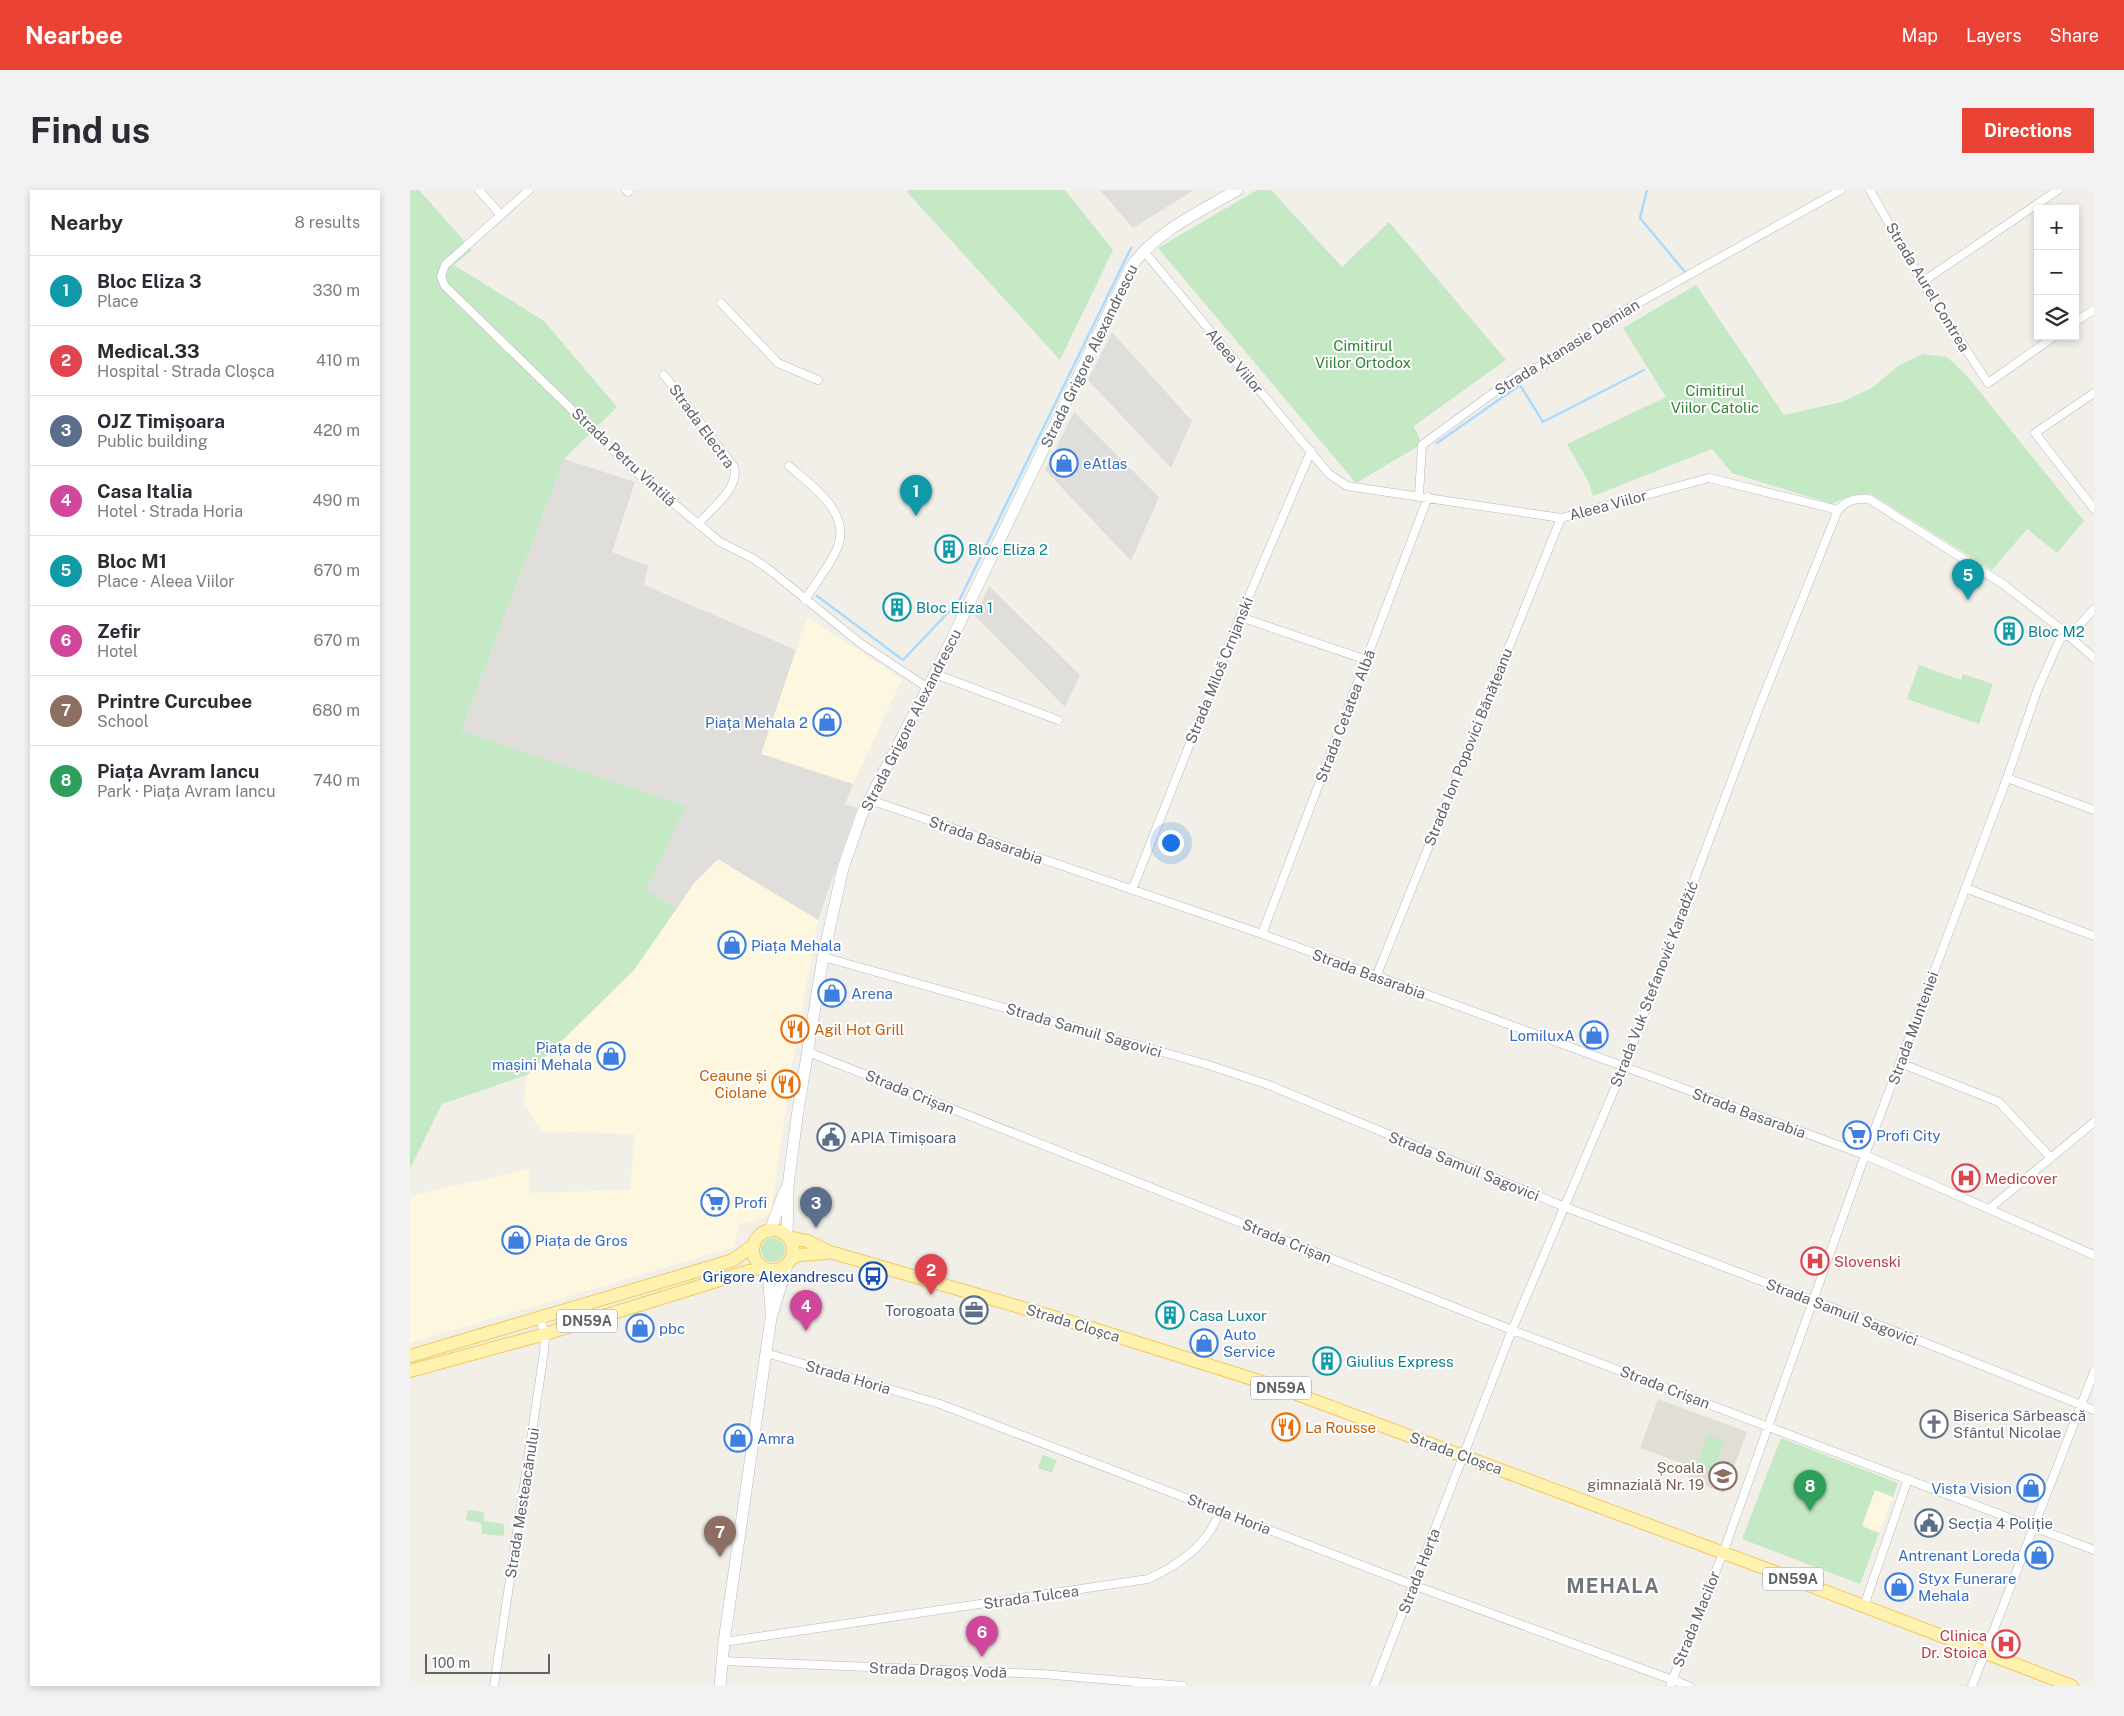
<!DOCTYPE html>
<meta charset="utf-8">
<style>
:root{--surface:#fff;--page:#f2f2f3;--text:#2b2b33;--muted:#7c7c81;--line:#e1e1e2;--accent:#ea4335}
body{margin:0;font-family:"Public Sans",sans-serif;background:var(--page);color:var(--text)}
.controls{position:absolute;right:15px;top:15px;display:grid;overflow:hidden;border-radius:0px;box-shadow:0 2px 8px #0003}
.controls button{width:45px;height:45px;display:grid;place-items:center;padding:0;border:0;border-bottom:1px solid var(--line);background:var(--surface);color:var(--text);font:25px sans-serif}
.scale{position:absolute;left:15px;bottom:12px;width:125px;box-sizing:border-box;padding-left:5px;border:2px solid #5f6368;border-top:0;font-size:14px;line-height:18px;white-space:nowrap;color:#5f6368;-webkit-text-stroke:4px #fff;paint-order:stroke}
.you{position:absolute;left:760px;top:652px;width:18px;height:18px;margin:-12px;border:4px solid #fff;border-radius:50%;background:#1a73e8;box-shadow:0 0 0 8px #1a73e833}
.badge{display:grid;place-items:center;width:32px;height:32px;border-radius:50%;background:var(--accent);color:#fff;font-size:16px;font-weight:700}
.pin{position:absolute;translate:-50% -41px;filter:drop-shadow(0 1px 2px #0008)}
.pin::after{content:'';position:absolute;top:26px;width:18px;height:15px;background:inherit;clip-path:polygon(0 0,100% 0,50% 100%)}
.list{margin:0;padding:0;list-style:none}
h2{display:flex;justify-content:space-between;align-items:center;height:65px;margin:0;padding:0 20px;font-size:21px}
h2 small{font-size:16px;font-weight:400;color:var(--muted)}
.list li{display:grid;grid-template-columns:32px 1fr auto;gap:15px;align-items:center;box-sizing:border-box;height:70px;padding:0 20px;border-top:1px solid var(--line)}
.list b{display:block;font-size:19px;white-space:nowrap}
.list p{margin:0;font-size:16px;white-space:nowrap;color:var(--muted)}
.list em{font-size:16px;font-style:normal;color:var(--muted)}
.icon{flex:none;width:28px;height:28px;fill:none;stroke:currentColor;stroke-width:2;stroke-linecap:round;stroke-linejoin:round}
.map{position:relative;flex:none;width:1684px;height:1496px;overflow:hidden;border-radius:0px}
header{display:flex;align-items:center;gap:30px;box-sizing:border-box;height:70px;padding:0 25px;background:var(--accent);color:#fff}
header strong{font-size:24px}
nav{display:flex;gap:28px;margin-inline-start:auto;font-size:18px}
.intro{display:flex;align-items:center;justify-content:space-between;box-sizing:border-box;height:120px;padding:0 30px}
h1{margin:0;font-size:35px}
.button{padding:12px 22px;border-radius:0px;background:var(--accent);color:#fff;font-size:18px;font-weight:700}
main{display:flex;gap:30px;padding:0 30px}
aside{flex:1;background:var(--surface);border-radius:0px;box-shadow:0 2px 8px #0003}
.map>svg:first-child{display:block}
.commercial{fill:#fef7e0}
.industrial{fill:#e0deda}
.education{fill:#e1ded6}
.green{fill:#c5e8c5}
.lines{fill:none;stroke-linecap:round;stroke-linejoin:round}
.stream{stroke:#aadaff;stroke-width:2.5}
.street-casing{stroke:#b5b8bc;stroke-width:9}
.secondary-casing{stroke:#b6babf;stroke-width:12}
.primary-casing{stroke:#f2c960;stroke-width:14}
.street{stroke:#fff;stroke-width:8}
.secondary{stroke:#fff;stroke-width:11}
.primary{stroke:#fff2af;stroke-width:12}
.labels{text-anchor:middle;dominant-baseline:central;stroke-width:4;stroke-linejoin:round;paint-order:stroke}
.shield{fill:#fff;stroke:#8f9295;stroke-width:1}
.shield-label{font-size:14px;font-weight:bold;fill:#5f6368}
.street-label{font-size:15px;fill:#5f6368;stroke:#fff}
.park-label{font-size:15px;fill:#348238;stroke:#fff}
.shop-label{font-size:15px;fill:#366cbe;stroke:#fff;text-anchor:start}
.culture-label{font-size:15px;fill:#0d838f;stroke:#fff;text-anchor:start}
.food-label{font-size:15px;fill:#c56008;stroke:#fff;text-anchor:start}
.service-label{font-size:15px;fill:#4e5e75;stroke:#fff;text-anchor:start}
.health-label{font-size:15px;fill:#be3a42;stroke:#fff;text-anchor:start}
.transit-label{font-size:15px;fill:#164399;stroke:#fff;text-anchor:end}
.worship-label{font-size:15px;fill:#5b616d;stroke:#fff;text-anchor:start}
.education-label{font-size:15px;fill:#785e54;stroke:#fff;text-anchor:end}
.district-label{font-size:20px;font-weight:bold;letter-spacing:1px;fill:#70757a;stroke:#fff}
</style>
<header>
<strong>Nearbee</strong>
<nav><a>Map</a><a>Layers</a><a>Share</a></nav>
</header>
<div class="intro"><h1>Find us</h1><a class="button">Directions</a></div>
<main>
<aside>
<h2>Nearby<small>8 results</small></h2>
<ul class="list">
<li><span class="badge" style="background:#0f9aa8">1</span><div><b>Bloc Eliza 3</b><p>Place</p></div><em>330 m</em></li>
<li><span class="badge" style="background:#e0444e">2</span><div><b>Medical.33</b><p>Hospital · Strada Cloșca</p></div><em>410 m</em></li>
<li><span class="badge" style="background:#5c6f8a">3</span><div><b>OJZ Timișoara</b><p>Public building</p></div><em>420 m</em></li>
<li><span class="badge" style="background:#d1479c">4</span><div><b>Casa Italia</b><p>Hotel · Strada Horia</p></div><em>490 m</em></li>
<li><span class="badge" style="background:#0f9aa8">5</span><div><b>Bloc M1</b><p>Place · Aleea Viilor</p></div><em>670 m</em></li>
<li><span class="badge" style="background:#d1479c">6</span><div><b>Zefir</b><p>Hotel</p></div><em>670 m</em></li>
<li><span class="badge" style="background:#8d6e63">7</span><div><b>Printre Curcubee</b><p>School</p></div><em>680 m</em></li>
<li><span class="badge" style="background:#2e9e5b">8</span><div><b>Piața Avram Iancu</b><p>Park · Piața Avram Iancu</p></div><em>740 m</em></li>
</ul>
</aside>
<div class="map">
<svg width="1684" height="1496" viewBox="0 0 1684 1496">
<rect width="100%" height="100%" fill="#f1efe8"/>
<path class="commercial" d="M 397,427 L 492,489 L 443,594 L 351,564 Z
M 308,669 L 408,730 L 381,881 L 361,1023 L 345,1032 L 329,1034 L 324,1057 L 0,1153 L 0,1006 L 120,979 L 119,1003 L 220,1000 L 225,944 L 132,941 L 113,914 L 117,885 L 224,780 L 284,693 Z
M 1465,1300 L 1483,1307 L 1469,1343 L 1451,1336 Z"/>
<path class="industrial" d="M 690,0 L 784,0 L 723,38 Z
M 702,142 L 782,231 L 761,278 L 678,190 Z
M 664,222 L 749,307 L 721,371 L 635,280 Z
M 154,269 L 225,292 L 202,362 L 238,376 L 234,395 L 386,460 L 351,564 L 443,594 L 435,614 L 447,618 L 408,730 L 308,669 L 284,693 L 267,718 L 236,700 L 276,616 L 51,541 Z
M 579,396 L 670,485 L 655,517 L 565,426 Z"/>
<path class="education" d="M 1248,1209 L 1337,1242 L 1314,1303 L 1278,1289 L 1282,1277 L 1230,1258 Z"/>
<path class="green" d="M 0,0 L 9,0 L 62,60 L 44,75 L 134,131 L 207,217 L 154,269 L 51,541 L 276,616 L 236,700 L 267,718 L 224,780 L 117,885 L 32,914 L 0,979 Z
M 499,0 L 655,0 L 703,60 L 650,170 L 497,2 Z
M 847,0 L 861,0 L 932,77 L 979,32 L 1096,170 L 1004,236 L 1012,254 L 946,293 L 748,58 Z
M 1286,95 L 1374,225 L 1432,212 L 1462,198 L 1489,175 L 1513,164 L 1537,167 L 1558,187 L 1674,331 L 1647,363 L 1617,339 L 1582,380 L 1461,304 C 1445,303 1436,307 1422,314 L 1322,283 L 1302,259 L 1183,306 L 1179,293 L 1157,254 L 1256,207 L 1213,138 Z
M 1509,475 L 1551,490 L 1553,484 L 1583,494 L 1569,534 L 1497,509 Z
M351 1060a12 12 0 1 1 24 0a12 12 0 1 1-24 0Z
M 1298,1245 L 1314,1251 L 1303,1281 L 1287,1275 Z
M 1371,1248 L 1488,1293 L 1483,1307 L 1465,1300 L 1452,1336 L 1469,1343 L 1450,1394 L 1332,1349 Z
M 633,1265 L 647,1270 L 642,1283 L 628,1278 Z
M 58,1320 L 74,1322 L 74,1331 L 94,1334 L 94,1346 L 72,1344 L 71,1333 L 56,1330 Z"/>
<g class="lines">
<path class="stream" d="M 1237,0 L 1230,28 L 1275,82
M 1027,253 L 1110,195 L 1133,232 L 1234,180
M 407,406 L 493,470 L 549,411 L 721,58"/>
<g class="street-casing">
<path id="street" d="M 69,0 L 91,25
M 119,0 L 35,75 L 31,87 L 35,96 L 226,282 L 310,352 L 344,369 L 361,381 L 450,453 L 518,498
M 216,0 L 218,2
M 1460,0 L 1512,92 L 1578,193 L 1645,146
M 733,60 L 919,284 L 937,296 L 1151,328 L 1299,288 L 1428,320 C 1437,310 1446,308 1459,309 L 1593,394 L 1651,439 L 1684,468
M 1512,92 L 1648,0
M 311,113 L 368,173 L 408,190
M 1665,132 L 1684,120
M 254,185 L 324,277 C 330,298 301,319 288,334
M 1684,203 L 1625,243 L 1684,319
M 379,276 C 403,297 444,324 426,361 C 418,378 405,394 395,410
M 1009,305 L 1012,255 L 1112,182 L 1134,175 L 1207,125 L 1431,0
M 830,427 L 957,470
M 525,484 L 648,530
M 1597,588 L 1684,620
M 460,610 L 852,744 L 1455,965 L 1684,1065
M 1555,698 L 1684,746
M 722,700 L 830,427 L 901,261
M 852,744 L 1018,307
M 413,767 L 795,874 L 856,894 L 1155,1017 L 1508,1150 L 1684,1220
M 966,787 L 1151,328
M 398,862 L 1102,1140 L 1684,1360
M 1490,873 L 1589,912 L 1641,968
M 1579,1019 L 1684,932
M 356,1163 L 530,1214 L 1003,1395 L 1279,1496
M 1454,1416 L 1498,1289
M 314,1452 L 738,1389 C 769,1375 799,1353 810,1321
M 312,1471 L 632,1484 L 773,1496
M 84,1496 L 134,1162 L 135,1144 L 130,1129
M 964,1496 L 1102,1140 L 1214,877 L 1348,520 L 1428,320
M 1260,1496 L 1313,1363 L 1455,965 L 1597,588 L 1627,501 L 1650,449 L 1662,443 L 1684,419
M 1562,1496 L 1684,1182"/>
</g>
<g class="secondary-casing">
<path id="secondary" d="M 360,1041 L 375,1000
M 377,1046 L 378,996 L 387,927 L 413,767 L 433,678 L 452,624 L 525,484 L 721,77 C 746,41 790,22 827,0
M 358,1079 L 361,1121
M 310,1496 L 314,1452 L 361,1128 L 377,1075"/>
</g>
<g class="primary-casing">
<path id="primary" d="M343 1060a20 20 0 1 1 40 0a20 20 0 1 1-40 0Z
M 378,1047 L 397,1051 L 420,1062 L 668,1134 L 865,1196 L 1362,1381 L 1662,1496
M 381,1069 L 389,1065 L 417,1063
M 0,1166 L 304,1076 L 323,1070 L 344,1055
M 0,1181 L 135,1144 L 352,1077"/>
</g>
<use href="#street" class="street"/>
<use href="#secondary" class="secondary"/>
<use href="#primary" class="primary"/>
</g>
<defs>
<g id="shop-ring" transform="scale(1.4375)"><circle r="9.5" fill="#fff" stroke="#3f7fe0" stroke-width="1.5"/><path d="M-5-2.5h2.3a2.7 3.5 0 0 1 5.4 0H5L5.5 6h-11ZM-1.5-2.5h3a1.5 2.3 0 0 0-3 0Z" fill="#3f7fe0"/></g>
<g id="building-ring" transform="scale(1.4375)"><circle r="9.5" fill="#fff" stroke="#0f9aa8" stroke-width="1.5"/><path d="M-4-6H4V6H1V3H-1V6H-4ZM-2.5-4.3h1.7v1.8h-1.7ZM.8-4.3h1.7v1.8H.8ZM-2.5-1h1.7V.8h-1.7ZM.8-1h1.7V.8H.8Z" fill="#0f9aa8"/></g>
<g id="restaurant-ring" transform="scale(1.4375)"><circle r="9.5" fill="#fff" stroke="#e8710a" stroke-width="1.5"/><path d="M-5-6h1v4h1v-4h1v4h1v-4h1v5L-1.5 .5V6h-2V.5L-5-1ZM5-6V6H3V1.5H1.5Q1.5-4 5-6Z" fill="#e8710a"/></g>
<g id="supermarket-ring" transform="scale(1.4375)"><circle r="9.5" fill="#fff" stroke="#3f7fe0" stroke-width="1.5"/><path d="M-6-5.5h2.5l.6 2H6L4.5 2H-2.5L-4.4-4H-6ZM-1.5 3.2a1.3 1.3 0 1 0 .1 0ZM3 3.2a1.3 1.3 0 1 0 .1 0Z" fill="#3f7fe0"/></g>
<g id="civic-ring" transform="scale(1.4375)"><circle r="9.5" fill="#fff" stroke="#5c6f8a" stroke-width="1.5"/><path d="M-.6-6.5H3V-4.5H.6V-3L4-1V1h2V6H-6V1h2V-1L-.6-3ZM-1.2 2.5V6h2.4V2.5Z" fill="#5c6f8a"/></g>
<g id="hospital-ring" transform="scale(1.4375)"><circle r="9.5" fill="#fff" stroke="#e0444e" stroke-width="1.5"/><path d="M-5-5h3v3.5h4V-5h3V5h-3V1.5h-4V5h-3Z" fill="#e0444e"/></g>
<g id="bus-ring" transform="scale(1.4375)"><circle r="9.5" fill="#fff" stroke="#1a4fb4" stroke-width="1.5"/><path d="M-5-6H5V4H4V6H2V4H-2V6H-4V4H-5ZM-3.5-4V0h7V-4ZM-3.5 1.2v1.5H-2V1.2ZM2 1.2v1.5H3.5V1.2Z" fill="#1a4fb4"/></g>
<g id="office-ring" transform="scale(1.4375)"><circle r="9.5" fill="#fff" stroke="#5c6f8a" stroke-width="1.5"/><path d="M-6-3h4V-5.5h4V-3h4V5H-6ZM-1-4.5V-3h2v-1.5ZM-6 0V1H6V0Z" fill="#5c6f8a"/></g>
<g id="church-ring" transform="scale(1.4375)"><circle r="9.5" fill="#fff" stroke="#6b7280" stroke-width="1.5"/><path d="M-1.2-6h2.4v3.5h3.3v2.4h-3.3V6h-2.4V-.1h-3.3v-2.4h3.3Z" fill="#6b7280"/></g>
<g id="school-ring" transform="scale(1.4375)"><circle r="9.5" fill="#fff" stroke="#8d6e63" stroke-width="1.5"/><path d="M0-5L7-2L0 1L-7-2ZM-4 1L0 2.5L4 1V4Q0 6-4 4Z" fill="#8d6e63"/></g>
</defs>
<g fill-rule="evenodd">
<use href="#shop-ring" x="654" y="273"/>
<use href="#building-ring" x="539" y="359"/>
<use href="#building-ring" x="487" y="417"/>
<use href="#building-ring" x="1599" y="441"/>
<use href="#shop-ring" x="417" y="532"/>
<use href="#shop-ring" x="322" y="755"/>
<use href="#shop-ring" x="422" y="803"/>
<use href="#restaurant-ring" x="385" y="839"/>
<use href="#shop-ring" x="1184" y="845"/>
<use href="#shop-ring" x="201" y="866"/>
<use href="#restaurant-ring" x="376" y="894"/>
<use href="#supermarket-ring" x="1447" y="945"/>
<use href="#civic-ring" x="421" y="947"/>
<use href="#hospital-ring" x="1556" y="988"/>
<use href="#supermarket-ring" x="305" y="1012"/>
<use href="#shop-ring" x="106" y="1050"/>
<use href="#hospital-ring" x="1405" y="1071"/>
<use href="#bus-ring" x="463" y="1086"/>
<use href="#office-ring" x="564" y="1120"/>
<use href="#building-ring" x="760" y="1125"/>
<use href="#shop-ring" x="230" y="1138"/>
<use href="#shop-ring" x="794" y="1153"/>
<use href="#building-ring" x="917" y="1171"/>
<use href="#church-ring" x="1524" y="1234"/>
<use href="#restaurant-ring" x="876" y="1237"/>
<use href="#shop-ring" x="328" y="1248"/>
<use href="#school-ring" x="1313" y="1286"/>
<use href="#shop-ring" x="1621" y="1298"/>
<use href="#civic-ring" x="1519" y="1333"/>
<use href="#shop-ring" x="1629" y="1365"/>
<use href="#shop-ring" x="1489" y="1397"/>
<use href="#hospital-ring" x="1596" y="1454"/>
</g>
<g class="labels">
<g class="shield">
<rect x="147" y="1119.5" width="60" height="23" rx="4"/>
<rect x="841" y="1186.5" width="60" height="23" rx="4"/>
<rect x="1353" y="1377.5" width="60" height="23" rx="4"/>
</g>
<g class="shield-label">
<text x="177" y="1131">DN59A</text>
<text x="871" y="1198">DN59A</text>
<text x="1383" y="1389">DN59A</text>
</g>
<g class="street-label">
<text transform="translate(1518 97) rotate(59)">Strada Aurel Contrea</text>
<text transform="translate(1157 157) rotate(-32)">Strada Atanasie Demian</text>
<text transform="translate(679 166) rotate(-64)">Strada Grigore Alexandrescu</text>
<text transform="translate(825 171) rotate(50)">Aleea Viilor</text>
<text transform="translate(292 236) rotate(54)">Strada Electra</text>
<text transform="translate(214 267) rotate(43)">Strada Petru Vintilă</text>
<text transform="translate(1198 315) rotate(-15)">Aleea Viilor</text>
<text transform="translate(809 480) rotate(-68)">Strada Miloš Crnjanski</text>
<text transform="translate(935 526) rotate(-69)">Strada Cetatea Albă</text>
<text transform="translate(501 530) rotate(-63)">Strada Grigore Alexandrescu</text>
<text transform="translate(1058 557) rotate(-68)">Strada Ion Popovici Bănățeanu</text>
<text transform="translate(576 650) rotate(19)">Strada Basarabia</text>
<text transform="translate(959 784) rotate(20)">Strada Basarabia</text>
<text transform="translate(1244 794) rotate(-69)">Strada Vuk Stefanović Karadžić</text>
<text transform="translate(1503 838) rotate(-70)">Strada Munteniei</text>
<text transform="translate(674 840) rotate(16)">Strada Samuil Sagovici</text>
<text transform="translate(500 902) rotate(22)">Strada Crișan</text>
<text transform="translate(1339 923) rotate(20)">Strada Basarabia</text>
<text transform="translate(1054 976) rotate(22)">Strada Samuil Sagovici</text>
<text transform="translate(877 1051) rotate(22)">Strada Crișan</text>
<text transform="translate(1432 1122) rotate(21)">Strada Samuil Sagovici</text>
<text transform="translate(663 1133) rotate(17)">Strada Cloșca</text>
<text transform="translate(438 1187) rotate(16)">Strada Horia</text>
<text transform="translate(1255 1197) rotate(21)">Strada Crișan</text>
<text transform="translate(1046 1263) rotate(20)">Strada Cloșca</text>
<text transform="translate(112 1313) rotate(-81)">Strada Mesteacănului</text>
<text transform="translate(819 1324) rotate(21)">Strada Horia</text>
<text transform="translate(1009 1381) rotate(-69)">Strada Herța</text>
<text transform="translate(621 1407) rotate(-8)">Strada Tulcea</text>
<text transform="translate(1286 1429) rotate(-68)">Strada Macilor</text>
<text transform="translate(528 1480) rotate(2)">Strada Dragoș Vodă</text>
</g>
<g class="park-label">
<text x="953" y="155">Cimitirul<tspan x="953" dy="17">Viilor Ortodox</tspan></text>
<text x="1305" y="200">Cimitirul<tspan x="1305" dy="17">Viilor Catolic</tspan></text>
</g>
<g class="shop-label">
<text x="673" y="273">eAtlas</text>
<text x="398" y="532" text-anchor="end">Piața Mehala 2</text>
<text x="341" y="755">Piața Mehala</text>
<text x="441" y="803">Arena</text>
<text x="1165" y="845" text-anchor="end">LomiluxA</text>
<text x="182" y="857" text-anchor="end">Piața de<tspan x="182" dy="17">mașini Mehala</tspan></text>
<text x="1466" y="945">Profi City</text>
<text x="324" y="1012">Profi</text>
<text x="125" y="1050">Piața de Gros</text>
<text x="249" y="1138">pbc</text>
<text x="813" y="1144">Auto<tspan x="813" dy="17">Service</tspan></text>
<text x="347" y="1248">Amra</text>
<text x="1602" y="1298" text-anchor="end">Vista Vision</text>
<text x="1610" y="1365" text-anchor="end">Antrenant Loreda</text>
<text x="1508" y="1388">Styx Funerare<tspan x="1508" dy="17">Mehala</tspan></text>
</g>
<g class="culture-label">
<text x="558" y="359">Bloc Eliza 2</text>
<text x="506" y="417">Bloc Eliza 1</text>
<text x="1618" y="441">Bloc M2</text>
<text x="779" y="1125">Casa Luxor</text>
<text x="936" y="1171">Giulius Express</text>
</g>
<g class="food-label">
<text x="404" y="839">Agil Hot Grill</text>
<text x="357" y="885" text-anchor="end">Ceaune și<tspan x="357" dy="17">Ciolane</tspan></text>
<text x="895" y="1237">La Rousse</text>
</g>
<g class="service-label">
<text x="440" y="947">APIA Timișoara</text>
<text x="545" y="1120" text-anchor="end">Torogoata</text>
<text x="1538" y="1333">Secția 4 Poliție</text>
</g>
<g class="health-label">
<text x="1575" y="988">Medicover</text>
<text x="1424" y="1071">Slovenski</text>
<text x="1577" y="1445" text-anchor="end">Clinica<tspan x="1577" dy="17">Dr. Stoica</tspan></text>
</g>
<g class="transit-label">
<text x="444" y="1086">Grigore Alexandrescu</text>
</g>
<g class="worship-label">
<text x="1543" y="1225">Biserica Sârbească<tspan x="1543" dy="17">Sfântul Nicolae</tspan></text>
</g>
<g class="education-label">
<text x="1294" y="1277">Școala<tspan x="1294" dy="17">gimnazială Nr. 19</tspan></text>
</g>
<g class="district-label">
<text x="1203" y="1396">MEHALA</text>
</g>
</g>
</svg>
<div class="controls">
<button>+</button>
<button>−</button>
<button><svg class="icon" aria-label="layers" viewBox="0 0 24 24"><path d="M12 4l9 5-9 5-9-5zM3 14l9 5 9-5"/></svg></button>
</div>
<div class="scale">100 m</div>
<div class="you"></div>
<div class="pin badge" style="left:506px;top:326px;background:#0f9aa8">1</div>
<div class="pin badge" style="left:521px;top:1105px;background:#e0444e">2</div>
<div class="pin badge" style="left:406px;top:1038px;background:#5c6f8a">3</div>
<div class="pin badge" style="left:396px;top:1141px;background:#d1479c">4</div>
<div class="pin badge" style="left:1558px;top:410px;background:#0f9aa8">5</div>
<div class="pin badge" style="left:572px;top:1467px;background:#d1479c">6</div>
<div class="pin badge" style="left:310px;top:1367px;background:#8d6e63">7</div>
<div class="pin badge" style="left:1400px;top:1321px;background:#2e9e5b">8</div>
</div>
</main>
